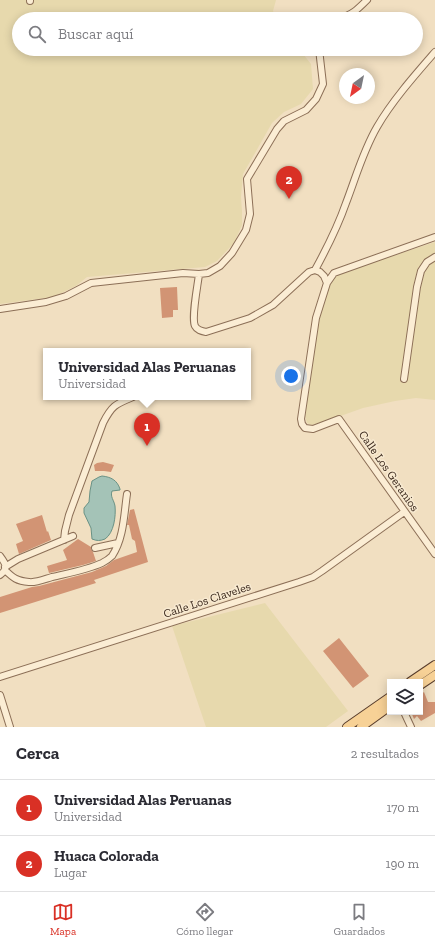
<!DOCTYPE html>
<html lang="es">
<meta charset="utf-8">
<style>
:root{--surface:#fff;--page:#f7f7f7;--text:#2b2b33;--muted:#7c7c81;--line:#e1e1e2;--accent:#d93025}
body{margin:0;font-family:"Zilla Slab",serif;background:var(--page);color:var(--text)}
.controls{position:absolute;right:12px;bottom:12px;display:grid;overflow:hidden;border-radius:0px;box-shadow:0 2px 10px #0003}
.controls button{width:36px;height:36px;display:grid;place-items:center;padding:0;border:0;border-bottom:1px solid var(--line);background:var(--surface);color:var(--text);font:20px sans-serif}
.compass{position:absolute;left:339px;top:68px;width:36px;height:36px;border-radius:50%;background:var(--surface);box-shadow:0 2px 10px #0003;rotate:213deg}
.you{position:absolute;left:291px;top:376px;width:14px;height:14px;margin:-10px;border:3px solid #fff;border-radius:50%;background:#1a73e8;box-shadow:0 0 0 6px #1a73e833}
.badge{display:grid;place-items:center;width:26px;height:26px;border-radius:50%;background:var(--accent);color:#fff;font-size:13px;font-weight:700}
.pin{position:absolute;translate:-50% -33px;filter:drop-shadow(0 1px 2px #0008)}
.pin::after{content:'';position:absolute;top:21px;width:14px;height:12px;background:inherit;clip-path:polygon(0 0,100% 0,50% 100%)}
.popup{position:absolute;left:43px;top:348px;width:208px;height:52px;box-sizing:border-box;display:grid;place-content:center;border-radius:0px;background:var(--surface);filter:drop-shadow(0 1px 3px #0005);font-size:13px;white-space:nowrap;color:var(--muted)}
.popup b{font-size:15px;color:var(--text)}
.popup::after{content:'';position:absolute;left:50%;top:100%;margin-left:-8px;border:8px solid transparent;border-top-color:var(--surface)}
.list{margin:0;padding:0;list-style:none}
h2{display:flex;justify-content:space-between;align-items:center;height:52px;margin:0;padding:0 16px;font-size:17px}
h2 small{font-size:13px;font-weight:400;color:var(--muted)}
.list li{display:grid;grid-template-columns:26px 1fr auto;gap:12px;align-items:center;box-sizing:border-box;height:56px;padding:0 16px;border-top:1px solid var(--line)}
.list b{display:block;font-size:15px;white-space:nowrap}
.list p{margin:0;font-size:13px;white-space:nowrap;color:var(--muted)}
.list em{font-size:13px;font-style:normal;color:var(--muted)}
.icon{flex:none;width:22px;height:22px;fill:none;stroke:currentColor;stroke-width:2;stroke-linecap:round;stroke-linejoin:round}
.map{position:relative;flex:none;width:435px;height:727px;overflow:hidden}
.search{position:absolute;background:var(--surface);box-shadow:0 2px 10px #0003;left:12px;right:12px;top:12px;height:44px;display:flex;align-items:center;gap:10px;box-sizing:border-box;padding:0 14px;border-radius:22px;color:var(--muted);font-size:15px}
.sheet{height:164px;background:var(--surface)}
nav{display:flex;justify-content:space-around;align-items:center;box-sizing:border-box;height:56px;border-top:1px solid var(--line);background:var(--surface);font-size:11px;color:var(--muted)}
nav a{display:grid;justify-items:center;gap:2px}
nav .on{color:var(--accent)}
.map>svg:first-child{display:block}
.farmland{fill:#e7d9ad}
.water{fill:#a4c3b7;stroke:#6a9285}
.building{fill:#d29474}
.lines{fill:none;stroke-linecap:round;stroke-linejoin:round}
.minor-casing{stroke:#8c6f57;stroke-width:8}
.major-casing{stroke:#593d2c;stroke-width:10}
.minor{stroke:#fbedd4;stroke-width:6}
.major{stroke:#f7d196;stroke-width:8}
.labels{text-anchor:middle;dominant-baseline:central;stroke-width:3;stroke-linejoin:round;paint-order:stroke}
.street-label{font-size:12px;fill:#3a281c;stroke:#f8ead1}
</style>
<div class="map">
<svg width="435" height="727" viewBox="0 0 435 727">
<rect width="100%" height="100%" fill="#f1dfc1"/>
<path class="farmland" d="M 0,0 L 276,0 L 273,11 L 278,19 L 19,19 L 19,49 L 299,49 L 311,64 L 313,89 L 301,104 L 284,112 L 272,123 L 243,174 L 241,197 L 242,211 L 242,225 L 234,243 L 217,261 L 205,267 L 87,277 L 76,286 L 53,297 L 0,304 Z
M 435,242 L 435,400 L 416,398 L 395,401 L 363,408 L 318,424 L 311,425 L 307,423 L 305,416 L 319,320 L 328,288 L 332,279 L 338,274 Z
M 265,603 L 348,711 L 326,727 L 206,727 L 172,626 Z"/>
<path class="water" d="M 102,476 C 111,477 117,480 120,489 L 120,490 L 112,491 C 110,497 114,500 115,506 C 116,516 114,533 105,539 C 100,541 97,541 92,539 L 91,528 L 84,513 L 84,508 L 89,502 L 90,491 L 92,481 L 99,477 Z"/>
<path class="building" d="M 177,287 L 178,310 L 173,310 L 173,317 L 162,318 L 160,288 Z
M 103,462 L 114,465 L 111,472 L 104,471 L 95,471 L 94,465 L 97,463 Z
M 134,509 L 148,562 L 94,580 L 96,583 L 0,613 L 0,597 L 32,587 L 39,586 L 92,572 L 106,566 L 114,560 L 137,552 L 135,541 L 132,539 L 129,525 L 127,525 L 130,510 Z
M 42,515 L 47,532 L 48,531 L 51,540 L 19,554 L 16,544 L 23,541 L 16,524 Z
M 78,539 L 91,547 L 91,549 L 93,552 L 96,561 L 83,565 L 49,573 L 47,566 L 67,560 L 63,550 Z
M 339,638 L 369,676 L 353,688 L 323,651 Z
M 424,692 L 428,702 L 435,702 L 435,713 L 421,721 L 417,716 L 414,719 L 411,712 L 420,712 L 420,695 Z"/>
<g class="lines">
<g class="minor-casing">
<path id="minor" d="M 30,0 L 30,1
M 338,19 C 353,14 356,11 367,0
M 315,270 C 327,248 338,226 346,203 C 356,177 363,151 377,127 C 392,101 415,75 435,52
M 199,274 C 198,284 191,318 195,326 C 197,330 201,331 206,332 L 250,318 L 273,305 L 309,272 L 315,270 L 320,272 L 324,276 L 327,283 L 316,318 L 301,419 L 302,424 L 305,428 L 313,429 L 339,419 L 435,554
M 327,283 L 334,273 L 435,237
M 0,309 L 46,302 L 66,296 L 91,283 L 183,273 L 199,274 L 208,273 L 220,266 L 232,253 L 246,230 L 250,214 L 247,179 L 277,129 L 284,121 L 306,110 L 316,99 L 323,84 L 319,49
M 404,379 L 417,287 L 421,271 L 427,262 L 435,257
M 64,540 L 65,531 L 69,515 L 103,423 C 112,405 116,404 133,397
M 95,548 L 118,543
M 0,556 C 6,564 9,568 0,575
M 5,567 L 18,559 L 73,536
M 5,570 C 13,578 17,581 29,582 C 36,583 45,579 52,577 C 69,573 87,570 102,563 C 106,561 109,559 112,556 C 124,538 124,514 127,494
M 0,677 L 299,582 L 313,577 L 322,571 L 404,512
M 0,695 L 10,727
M 404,712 L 411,727"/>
</g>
<g class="major-casing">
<path id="major" d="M 410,682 L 435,665
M 420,685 L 435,675
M 347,727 L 390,697
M 361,727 L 390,706"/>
</g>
<use href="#minor" class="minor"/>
<use href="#major" class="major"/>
</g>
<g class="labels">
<g class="street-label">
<text transform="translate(389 471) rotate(55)">Calle Los Geranios</text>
<text transform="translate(207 600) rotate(-18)">Calle Los Claveles</text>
</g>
</g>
</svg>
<div class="controls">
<button><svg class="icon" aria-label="layers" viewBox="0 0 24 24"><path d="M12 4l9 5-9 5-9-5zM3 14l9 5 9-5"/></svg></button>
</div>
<svg class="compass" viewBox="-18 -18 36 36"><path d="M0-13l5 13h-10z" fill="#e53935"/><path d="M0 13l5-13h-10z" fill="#7c7c81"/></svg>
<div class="you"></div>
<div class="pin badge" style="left:147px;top:446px">1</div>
<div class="popup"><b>Universidad Alas Peruanas</b>Universidad</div>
<div class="pin badge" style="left:289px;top:199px">2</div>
<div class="search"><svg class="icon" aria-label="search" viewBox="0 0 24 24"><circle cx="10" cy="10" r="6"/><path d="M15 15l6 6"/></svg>Buscar aquí</div>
</div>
<section class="sheet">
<h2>Cerca<small>2 resultados</small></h2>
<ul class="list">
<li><span class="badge">1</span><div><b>Universidad Alas Peruanas</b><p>Universidad</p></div><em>170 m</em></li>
<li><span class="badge">2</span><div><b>Huaca Colorada</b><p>Lugar</p></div><em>190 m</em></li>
</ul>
</section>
<nav>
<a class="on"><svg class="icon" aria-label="map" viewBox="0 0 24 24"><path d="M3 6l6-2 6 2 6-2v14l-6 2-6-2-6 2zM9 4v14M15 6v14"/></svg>Mapa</a>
<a><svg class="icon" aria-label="directions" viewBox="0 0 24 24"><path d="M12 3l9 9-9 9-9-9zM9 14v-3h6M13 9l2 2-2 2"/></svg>Cómo llegar</a>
<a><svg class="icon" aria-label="saved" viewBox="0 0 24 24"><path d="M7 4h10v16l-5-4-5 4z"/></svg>Guardados</a>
</nav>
